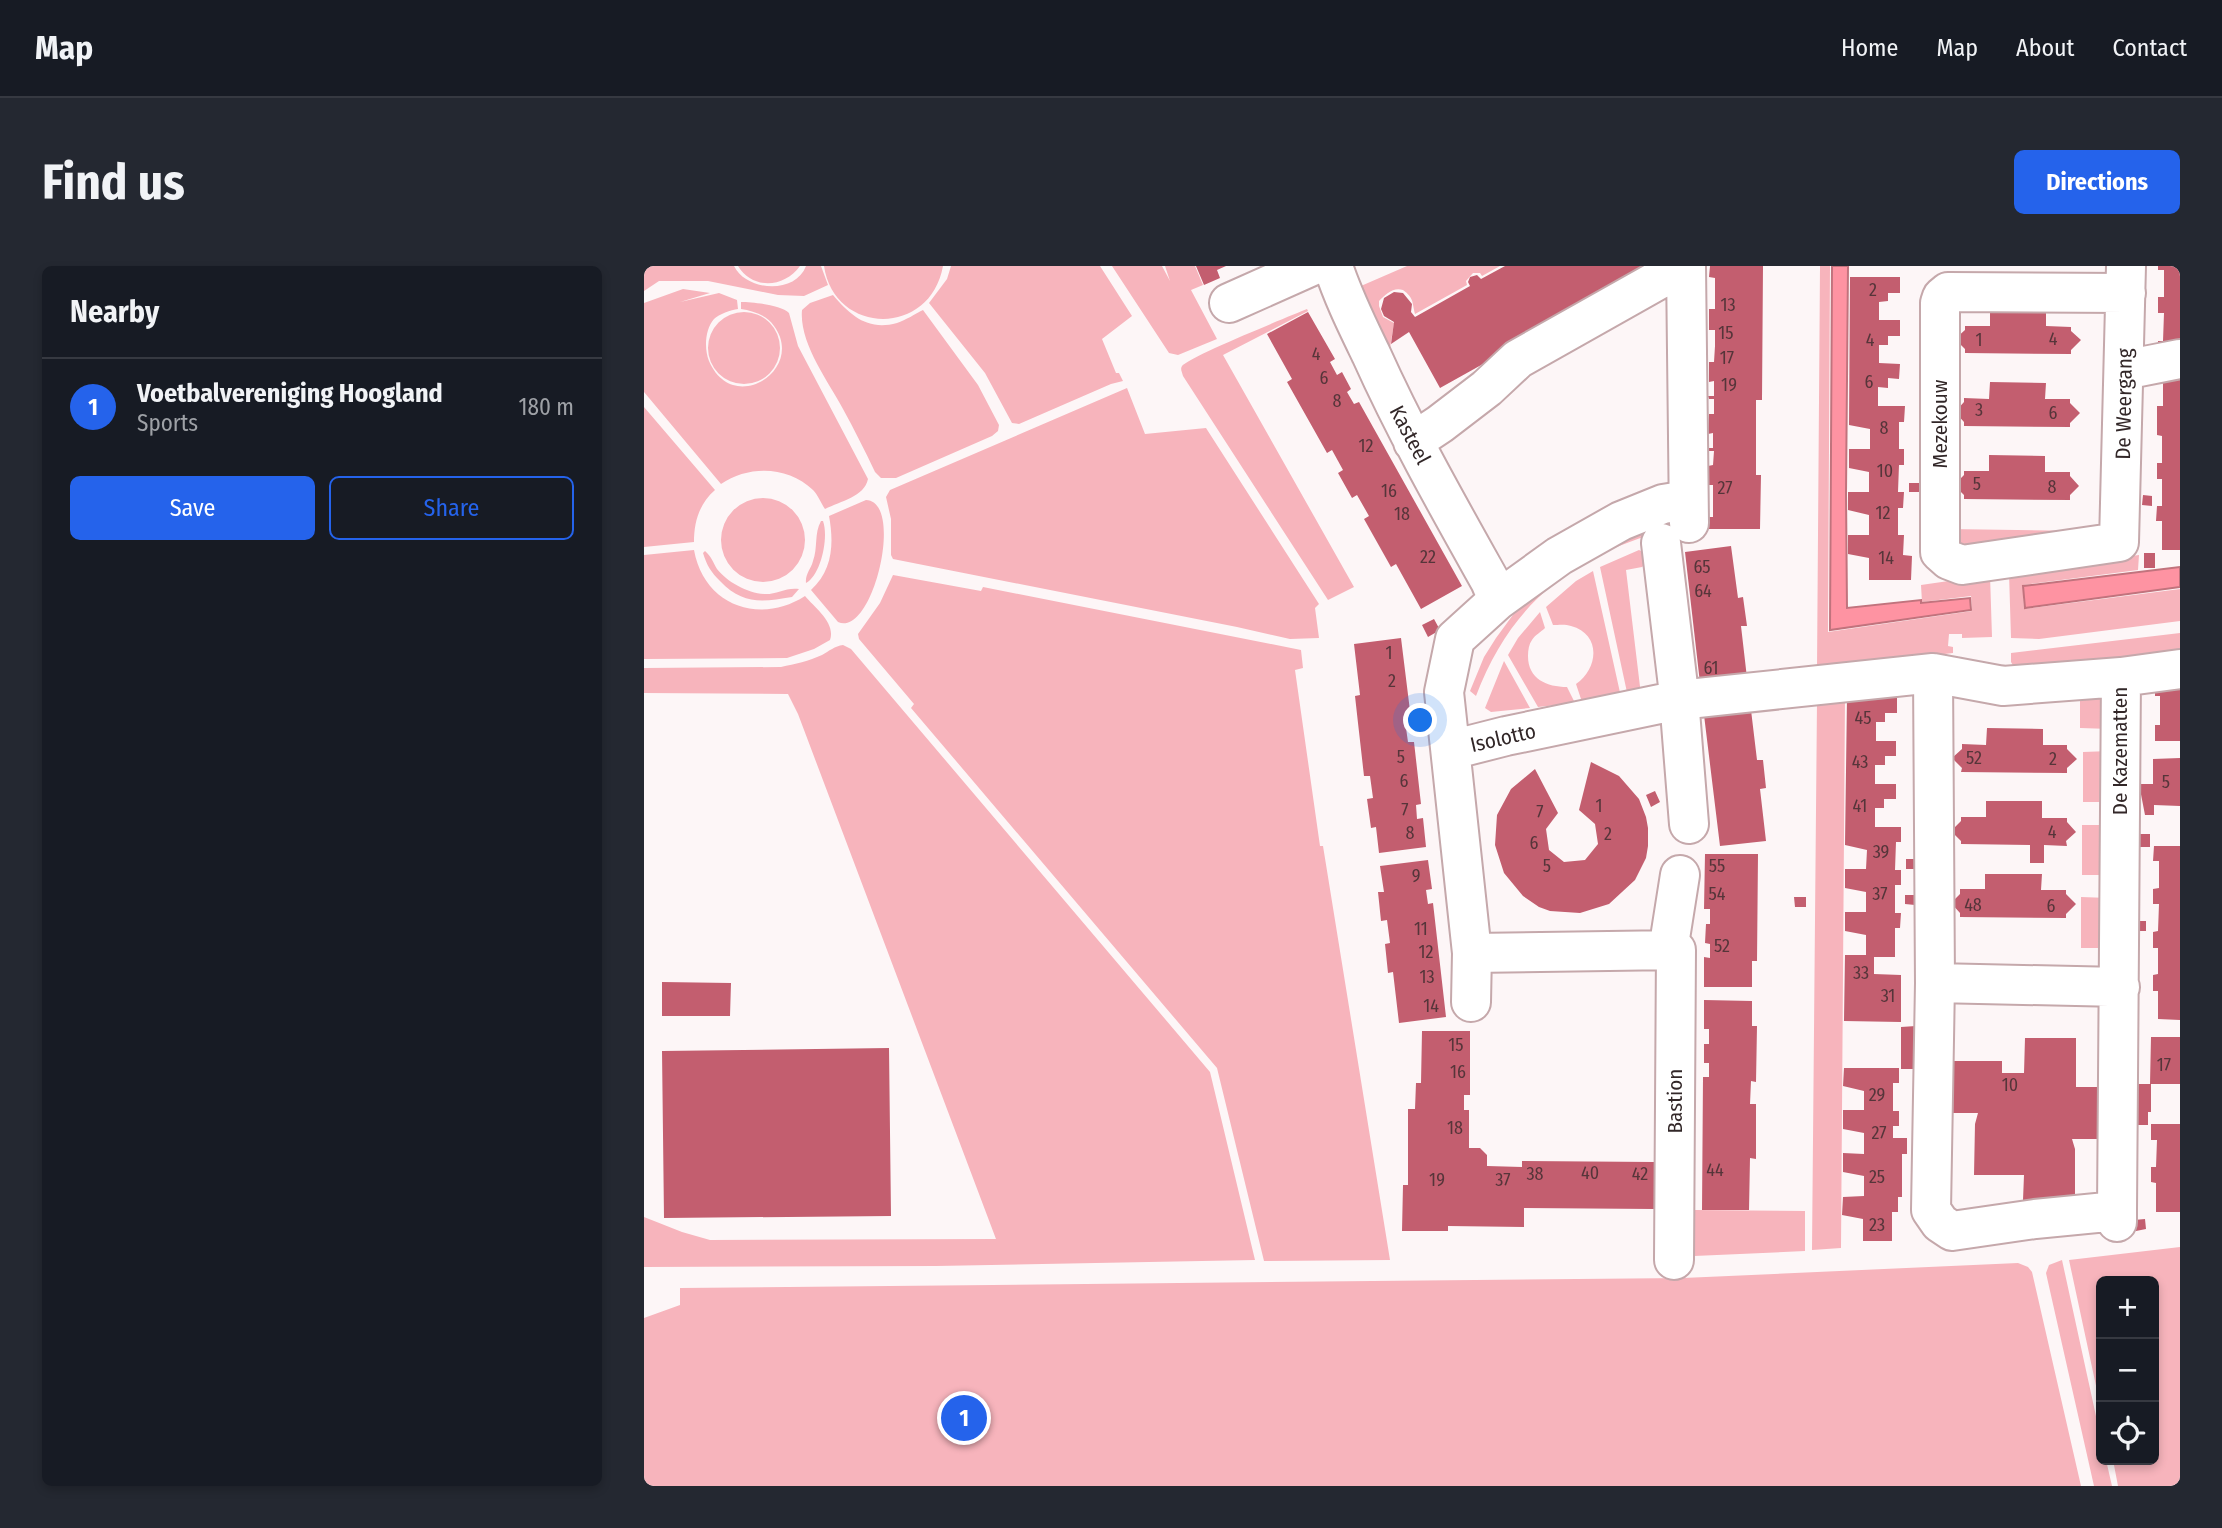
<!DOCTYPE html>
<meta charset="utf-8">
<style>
:root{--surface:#171b24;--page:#242831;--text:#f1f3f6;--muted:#9ea1a6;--line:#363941;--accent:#2563eb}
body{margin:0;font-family:"Fira Sans Condensed",sans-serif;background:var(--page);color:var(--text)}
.controls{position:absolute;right:21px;bottom:21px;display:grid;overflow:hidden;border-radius:10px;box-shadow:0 4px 10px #0003}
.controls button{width:63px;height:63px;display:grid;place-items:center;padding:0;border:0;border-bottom:2px solid var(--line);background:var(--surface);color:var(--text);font:35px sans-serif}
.you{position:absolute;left:777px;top:455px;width:24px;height:24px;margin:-18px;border:5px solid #fff;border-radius:50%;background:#1a73e8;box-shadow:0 0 0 10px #1a73e833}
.badge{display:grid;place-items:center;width:46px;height:46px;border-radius:50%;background:var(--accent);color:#fff;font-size:23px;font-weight:700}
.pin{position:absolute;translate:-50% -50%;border:4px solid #fff;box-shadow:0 2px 7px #0006}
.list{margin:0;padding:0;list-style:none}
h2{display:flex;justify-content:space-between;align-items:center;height:91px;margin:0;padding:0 28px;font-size:30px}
h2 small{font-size:23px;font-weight:400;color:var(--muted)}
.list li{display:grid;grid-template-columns:46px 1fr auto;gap:21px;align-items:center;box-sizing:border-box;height:98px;padding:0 28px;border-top:2px solid var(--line)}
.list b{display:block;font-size:26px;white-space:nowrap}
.list p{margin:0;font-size:23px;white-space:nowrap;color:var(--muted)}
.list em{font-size:23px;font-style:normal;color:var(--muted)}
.actions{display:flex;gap:14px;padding:21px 28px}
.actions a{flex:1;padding:16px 0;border:2px solid var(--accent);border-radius:10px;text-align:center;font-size:24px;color:var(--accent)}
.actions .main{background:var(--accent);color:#fff}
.icon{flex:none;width:38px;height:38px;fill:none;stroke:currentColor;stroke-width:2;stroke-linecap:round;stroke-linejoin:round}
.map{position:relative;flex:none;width:1536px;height:1220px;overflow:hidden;border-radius:10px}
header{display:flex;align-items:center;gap:42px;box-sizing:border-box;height:98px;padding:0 35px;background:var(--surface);border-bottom:2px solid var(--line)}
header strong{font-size:33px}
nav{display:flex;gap:38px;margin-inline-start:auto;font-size:24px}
.intro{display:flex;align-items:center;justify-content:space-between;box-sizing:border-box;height:168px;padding:0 42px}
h1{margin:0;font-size:49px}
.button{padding:18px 32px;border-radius:10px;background:var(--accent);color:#fff;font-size:24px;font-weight:700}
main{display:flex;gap:42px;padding:0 42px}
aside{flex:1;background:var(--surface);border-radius:10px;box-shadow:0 4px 10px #0003}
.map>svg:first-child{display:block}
.green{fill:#f7b4bc}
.water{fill:#fe93a2;stroke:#c1737d;stroke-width:2}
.building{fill:#c35e6f}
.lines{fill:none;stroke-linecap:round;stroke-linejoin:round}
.minor-casing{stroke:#c5a8ab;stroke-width:42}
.minor{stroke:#fff;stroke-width:38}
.labels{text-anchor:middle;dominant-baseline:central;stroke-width:6;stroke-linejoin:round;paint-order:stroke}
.number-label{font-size:18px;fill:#56353a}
.street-label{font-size:21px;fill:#322728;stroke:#fff}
</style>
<header>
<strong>Map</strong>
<nav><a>Home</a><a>Map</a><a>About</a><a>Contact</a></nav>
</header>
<div class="intro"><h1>Find us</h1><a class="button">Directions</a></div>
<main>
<aside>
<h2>Nearby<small></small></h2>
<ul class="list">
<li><span class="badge">1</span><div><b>Voetbalvereniging Hoogland</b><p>Sports</p></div><em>180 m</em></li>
</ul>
<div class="actions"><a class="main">Save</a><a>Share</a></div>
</aside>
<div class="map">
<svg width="1536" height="1220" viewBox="0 0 1536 1220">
<rect width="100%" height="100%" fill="#fdf6f7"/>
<path class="green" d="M 0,0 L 90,0 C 102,25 151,29 162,0 L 177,0 L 184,19 L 160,30 L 134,29 L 64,15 L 15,15 L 0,25 Z
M 94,0 L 156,0 C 140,22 109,24 94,0 Z
M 180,0 L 299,0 C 286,72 190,69 180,0 Z
M 307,0 L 456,0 L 488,50 L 458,73 L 472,107 L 475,107 L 479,115 L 467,118 L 375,158 L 368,157 L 341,107 L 285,37 L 303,13 Z
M 468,0 L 518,0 L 526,15 L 521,0 L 551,0 L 559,19 L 547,24 L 573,73 L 534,89 L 525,87 Z
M 763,0 L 856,0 L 838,10 L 836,7 L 829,7 L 822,15 L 823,19 L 771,48 C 768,36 770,32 759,24 C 749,21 742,28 735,35 L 735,40 L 739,51 L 750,57 L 743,101 L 710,23 Z
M 1176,0 L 1186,0 L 1184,366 L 1328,345 L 1327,330 L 1278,336 L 1277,319 L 1346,309 L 1348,371 L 1318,372 L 1318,368 L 1305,368 L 1304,380 L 1309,381 L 1309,387 L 1173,403 Z
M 39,23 L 66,27 L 36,36 L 75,27 L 93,34 L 94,43 C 87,44 75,48 70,53 C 61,63 60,83 65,95 C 89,151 162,103 130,60 C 123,49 109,45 97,43 L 97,36 C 109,36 137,39 145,47 L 154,80 L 224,213 C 220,231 197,235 181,243 C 177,237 174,229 169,224 C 144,200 105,199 77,218 L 0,126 L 0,37 Z
M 189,29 C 207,50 224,65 253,57 C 262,54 271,48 279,44 L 334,119 L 355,159 L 354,165 L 348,170 L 252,212 L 237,212 L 231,206 C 221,185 210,163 199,143 C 184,115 155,77 158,44 L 166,37 Z
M 663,43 L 664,45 L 579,89 L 710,321 L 684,334 L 539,110 C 538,106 536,103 538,100 C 544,91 646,50 663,43 Z
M64 82a36 36 0 1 1 72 0a36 36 0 1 1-72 0Z
M 483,122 L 501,168 L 562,162 L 675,338 L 671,342 L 675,372 L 646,373 L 593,361 L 249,293 L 247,289 L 247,253 L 242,231 L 246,224 Z
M 0,141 L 71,224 C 55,238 50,256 50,276 L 0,281 Z
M77 274a42 42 0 1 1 84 0a42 42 0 1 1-84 0Z
M 222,234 C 261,235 229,372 194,356 L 167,324 C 189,304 190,277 185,250 Z
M 177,255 L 179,255 C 185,271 177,309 162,317 C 161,308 167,303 169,295 C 174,282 170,267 177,255 Z
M 998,263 L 1016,266 C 925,292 866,340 832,430 L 826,425 L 840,391 L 852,372 L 874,342 L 897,318 Z
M 1304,263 L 1441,265 L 1325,289 Z
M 50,284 C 60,340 116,359 161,330 C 171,342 192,357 186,374 L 170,383 L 143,392 L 0,393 L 0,289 Z
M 995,284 L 999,286 L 1003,297 L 998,301 L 982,304 L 997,429 L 984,431 L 956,301 Z
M 61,285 C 67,290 69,296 73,303 C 83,316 105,328 122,328 C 133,328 143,321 155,323 L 148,331 C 118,336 99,339 76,315 C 67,306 63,300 59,287 Z
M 1495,289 L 1494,304 L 1379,319 L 1380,343 L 1536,323 L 1536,355 L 1395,373 L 1367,372 L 1365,307 Z
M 949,305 L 977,431 L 938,436 L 932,418 C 955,402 957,368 927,360 C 922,358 914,359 909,359 L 902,341 L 932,315 Z
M 249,309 L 337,325 L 339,321 L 657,384 L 659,402 L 651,404 L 676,580 L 679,580 L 746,994 L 620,995 L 573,802 L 267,442 L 270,438 L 215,373 L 214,368 L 236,337 Z
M 896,346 L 901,362 C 897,366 891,369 888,374 C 885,378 884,384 884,390 C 884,413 903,421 923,421 L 931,437 L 894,441 L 864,389 L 874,372 Z
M 1536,367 L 1536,391 L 1370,401 L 1367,396 L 1367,387 Z
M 199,379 L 207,383 L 566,806 L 611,994 L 292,1000 L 0,1001 L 0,951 L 38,966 L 66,974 L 352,973 L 154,448 L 144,428 L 0,427 L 0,402 L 137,401 C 151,398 165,395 178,389 C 185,385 191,380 199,379 Z
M 860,395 L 886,442 L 847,446 L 841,442 Z
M 1436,425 L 1458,431 L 1466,463 L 1436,462 Z
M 1201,431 L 1197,982 L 1168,984 L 1173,435 Z
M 1466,485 L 1466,536 L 1439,536 L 1439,486 Z
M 1438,559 L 1465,559 L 1465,609 L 1438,609 Z
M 1437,631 L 1465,632 L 1464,682 L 1437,682 Z
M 1051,944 L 1161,945 L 1161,985 L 1050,990 Z
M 1536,981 L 1536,1220 L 1474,1220 L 1469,1194 L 1510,1194 L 1510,1015 L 1457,1015 L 1457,1143 L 1425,994 Z
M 1418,994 L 1457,1173 L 1457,1194 L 1462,1194 L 1468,1220 L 1450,1220 L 1404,1016 L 1402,1007 L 1405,999 Z
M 1374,997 L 1384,1001 L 1388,1006 L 1437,1220 L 0,1220 L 0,1052 L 36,1039 L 36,1022 L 1039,1012 Z"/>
<path class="water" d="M 1188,0 L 1204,0 L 1202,227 L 1203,342 L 1277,334 L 1277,337 L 1326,332 L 1327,344 L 1186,364 Z
M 1536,301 L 1536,321 L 1381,342 L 1379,320 Z"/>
<path class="building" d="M 552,0 L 582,0 L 573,4 L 576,12 L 560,19 Z
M 861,0 L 1015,0 L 796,122 L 765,66 L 747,78 L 750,56 L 740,50 L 737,43 L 740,32 L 750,26 L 759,27 L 768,38 L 767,46 L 771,51 L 826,20 L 824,16 L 826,11 L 833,9 L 837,13 Z
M 1066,0 L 1119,0 L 1118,134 L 1112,134 L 1112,209 L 1117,209 L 1116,263 L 1064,263 L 1064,251 L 1069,251 L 1069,219 L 1064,219 L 1064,200 L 1069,199 L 1070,185 L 1064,185 L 1064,182 L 1069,182 L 1069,167 L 1064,168 L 1065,148 L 1070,148 L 1070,133 L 1065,133 L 1064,130 L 1070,130 L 1070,115 L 1065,116 L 1065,96 L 1070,96 L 1071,80 L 1071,64 L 1065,64 L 1065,43 L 1071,43 L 1071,12 L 1065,11 Z
M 1514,0 L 1536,0 L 1536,84 L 1514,90 L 1514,75 L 1519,75 L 1520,47 L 1514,47 L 1514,31 L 1520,31 L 1520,4 L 1514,4 Z
M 1206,11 L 1256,11 L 1256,27 L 1244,27 L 1244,35 L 1235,36 L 1235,54 L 1256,54 L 1256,70 L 1244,70 L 1244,79 L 1235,79 L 1235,97 L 1256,98 L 1255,113 L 1244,112 L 1244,122 L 1234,121 L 1234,140 L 1261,140 L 1260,156 L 1255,156 L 1255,183 L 1260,183 L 1260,199 L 1255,199 L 1254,226 L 1260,226 L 1259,242 L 1254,242 L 1254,269 L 1260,269 L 1259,289 L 1268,290 L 1267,314 L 1225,314 L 1225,292 L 1204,288 L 1204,269 L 1225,269 L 1225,249 L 1204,244 L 1204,226 L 1225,226 L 1225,206 L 1205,202 L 1205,183 L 1226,183 L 1226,163 L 1205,159 Z
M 1346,44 L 1402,44 L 1402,60 L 1427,61 L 1427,65 L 1437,74 L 1427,84 L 1427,88 L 1321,87 L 1321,83 L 1311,73 L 1321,64 L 1321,60 L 1346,60 Z
M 664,46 L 691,93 L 686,96 L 693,109 L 698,106 L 707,123 L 703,126 L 710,138 L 715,136 L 818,320 L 777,343 L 752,298 L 747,301 L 720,253 L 725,250 L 713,229 L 708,232 L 694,207 L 699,204 L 688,184 L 683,187 L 643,116 L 648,113 L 623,68 Z
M 1519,111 L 1536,111 L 1536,284 L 1518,284 L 1518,255 L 1512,255 L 1513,240 L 1518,240 L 1518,213 L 1513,213 L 1513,197 L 1518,197 L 1518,170 L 1513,169 L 1513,140 L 1519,140 Z
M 1346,116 L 1402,117 L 1401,133 L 1426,133 L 1426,137 L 1436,147 L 1426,157 L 1426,161 L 1320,160 L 1320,156 L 1311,146 L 1320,136 L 1320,132 L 1345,133 Z
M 1345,189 L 1401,190 L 1401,206 L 1426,206 L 1426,210 L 1435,220 L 1426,229 L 1426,234 L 1320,233 L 1320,229 L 1310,219 L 1320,209 L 1320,205 L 1345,205 Z
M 1265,217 L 1275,217 L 1275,226 L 1265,226 Z
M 1499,229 L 1508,230 L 1508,240 L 1498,239 Z
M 1087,280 L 1094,332 L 1099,331 L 1103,360 L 1097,360 L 1103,412 L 1056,417 L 1041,286 Z
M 1500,287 L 1511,287 L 1511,302 L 1500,302 Z
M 790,353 L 796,364 L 784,371 L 778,359 Z
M 757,372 L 768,461 L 762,462 L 764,476 L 770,476 L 777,538 L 772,539 L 773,553 L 779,552 L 782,581 L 735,587 L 732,561 L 727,562 L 723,533 L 729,532 L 726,510 L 720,510 L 714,457 L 711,430 L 716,429 L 710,378 Z
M 1536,414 L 1536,475 L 1511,475 L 1511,459 L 1516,459 L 1516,430 L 1511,430 L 1511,417 Z
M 1203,431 L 1253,431 L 1253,447 L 1241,447 L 1241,456 L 1232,456 L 1232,475 L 1252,475 L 1252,490 L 1241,490 L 1241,499 L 1231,499 L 1231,518 L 1252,518 L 1252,533 L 1240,533 L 1240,542 L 1231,542 L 1231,561 L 1257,561 L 1257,576 L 1252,576 L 1251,604 L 1257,604 L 1257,619 L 1251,619 L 1251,647 L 1257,647 L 1256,662 L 1251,662 L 1251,691 L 1230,691 L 1230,708 L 1257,709 L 1257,756 L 1200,755 L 1201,689 L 1222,689 L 1222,669 L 1201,665 L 1201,646 L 1222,646 L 1222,626 L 1201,622 L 1201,603 L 1222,603 L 1223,584 L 1201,579 Z
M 1107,444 L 1113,494 L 1119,494 L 1122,522 L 1116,523 L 1122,575 L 1076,580 L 1060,449 Z
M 1343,462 L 1399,463 L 1399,479 L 1423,479 L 1423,483 L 1433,493 L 1423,502 L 1423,507 L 1317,506 L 1318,502 L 1308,492 L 1318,483 L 1318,478 L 1342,479 Z
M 1536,492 L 1536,540 L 1510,539 L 1510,549 L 1501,549 L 1495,518 L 1509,518 L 1509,493 Z
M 947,496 L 975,510 L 995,533 L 1002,551 L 1004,562 L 1004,580 L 1002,592 L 991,614 L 965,638 L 936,647 L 906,645 L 895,641 L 879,630 L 860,607 L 851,579 L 853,549 L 867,523 L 891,503 L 914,547 L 902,563 L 905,584 L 920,596 L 941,594 L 954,578 L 951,558 L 935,544 Z
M 1011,525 L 1016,536 L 1007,541 L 1002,529 Z
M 1342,535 L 1398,535 L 1398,552 L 1423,552 L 1423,556 L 1432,566 L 1422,575 L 1423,580 L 1400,579 L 1400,597 L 1386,597 L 1386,579 L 1317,578 L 1317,575 L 1307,565 L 1317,555 L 1317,551 L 1342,551 Z
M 1493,568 L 1506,568 L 1506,581 L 1493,581 Z
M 1510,580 L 1536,580 L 1536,754 L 1514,753 L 1514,725 L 1509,725 L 1509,709 L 1514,708 L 1514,682 L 1509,682 L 1509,666 L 1514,665 L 1515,638 L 1509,638 L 1509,623 L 1515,622 L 1515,595 L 1509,595 Z
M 1061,588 L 1114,588 L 1113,695 L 1108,695 L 1108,721 L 1060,721 L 1060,691 L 1066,692 L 1066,678 L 1061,677 L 1062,658 L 1066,658 L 1066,643 L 1060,643 Z
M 1262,593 L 1271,593 L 1271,603 L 1262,603 Z
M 784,594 L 788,623 L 782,624 L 784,638 L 789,637 L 802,751 L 755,757 L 749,706 L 744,707 L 741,678 L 746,677 L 743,654 L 737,655 L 734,626 L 740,626 L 736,600 Z
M 1341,608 L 1398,608 L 1397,624 L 1422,624 L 1422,628 L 1432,638 L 1422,648 L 1422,652 L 1316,651 L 1316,647 L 1307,637 L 1316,628 L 1316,623 L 1341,623 Z
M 1261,629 L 1271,629 L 1271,639 L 1261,638 Z
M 1150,631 L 1162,631 L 1162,641 L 1151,641 Z
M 1493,655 L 1502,655 L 1502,665 L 1493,665 Z
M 18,716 L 87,717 L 86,750 L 18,750 Z
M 1060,734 L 1108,735 L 1108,760 L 1113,760 L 1112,816 L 1107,815 L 1106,838 L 1112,838 L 1112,893 L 1106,892 L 1105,944 L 1058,944 L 1059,811 L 1065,811 L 1065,797 L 1060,797 L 1060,778 L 1065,778 L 1065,763 L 1060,763 Z
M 1272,760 L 1272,803 L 1257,803 L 1257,761 Z
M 778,765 L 826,765 L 826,829 L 820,829 L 820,844 L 825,844 L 825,882 L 836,882 L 843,889 L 843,900 L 878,901 L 878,895 L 1010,896 L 1010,943 L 880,942 L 880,961 L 804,960 L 804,965 L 758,965 L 759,919 L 764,919 L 764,843 L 771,843 L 772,817 L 777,817 Z
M 1507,771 L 1536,771 L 1536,818 L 1507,818 L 1507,846 L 1504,846 L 1504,859 L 1490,859 L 1490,818 L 1506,818 Z
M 1381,772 L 1432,772 L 1432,821 L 1456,821 L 1455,873 L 1428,873 L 1431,883 L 1431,934 L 1379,934 L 1380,909 L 1330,909 L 1331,858 L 1334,847 L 1307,847 L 1307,795 L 1358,795 L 1358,807 L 1380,807 Z
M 245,782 L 247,950 L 20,952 L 18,785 Z
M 1200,802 L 1255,802 L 1255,817 L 1249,817 L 1249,845 L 1255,845 L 1255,860 L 1249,860 L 1249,872 L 1263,872 L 1263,888 L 1258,888 L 1258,931 L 1254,931 L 1254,946 L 1248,946 L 1248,975 L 1219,975 L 1219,953 L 1198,949 L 1199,931 L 1220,930 L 1220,910 L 1199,906 L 1199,887 L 1220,888 L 1220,867 L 1199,863 L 1199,844 L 1220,844 L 1220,825 L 1199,820 Z
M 1507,858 L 1536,858 L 1536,946 L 1512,946 L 1512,917 L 1507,916 L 1507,901 L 1512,901 L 1513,874 L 1507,874 Z
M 1501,953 L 1502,963 L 1492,965 L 1490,954 Z"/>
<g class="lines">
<g class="minor-casing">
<path id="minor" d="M 689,0 C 699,31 713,59 727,88 C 762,166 804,240 846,315 L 854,334
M 1042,0 L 1045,257
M 1482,0 L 1475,276 L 1318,299 L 1305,294 L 1296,286 L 1296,37 L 1298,31 L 1304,26 L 1482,27
M 585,37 L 668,0
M 1480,104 L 1536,93
M 769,176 L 796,158 L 843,122 L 874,93 L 1016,13 L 1042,2
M 1017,277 L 1034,420 L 1045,558
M 1477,411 L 1536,403
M 807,484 L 862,470 L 1035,434 L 1289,407
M 1024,685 L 1036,609
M 1291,717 L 1476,721
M 827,736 L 828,687
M 1473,956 L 1473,945 L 1477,411 L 1359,420 L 1289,407 L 1291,717 L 1287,944 L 1296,957 L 1308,965 L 1391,953 L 1473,945
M 1030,994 L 1032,684 L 828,687 L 800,426 L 811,373 L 854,334 L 915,290 L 977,255 L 1019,238 L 1044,234"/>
</g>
<use href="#minor" class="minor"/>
</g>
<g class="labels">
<g class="number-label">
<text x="1229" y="24">2</text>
<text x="1084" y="39">13</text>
<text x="1082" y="67">15</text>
<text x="1409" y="73">4</text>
<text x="1226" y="74">4</text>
<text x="1335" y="74">1</text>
<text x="672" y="88">4</text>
<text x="1083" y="92">17</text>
<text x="680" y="112">6</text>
<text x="1225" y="116">6</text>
<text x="1085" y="119">19</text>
<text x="693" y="135">8</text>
<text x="1335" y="144">3</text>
<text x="1409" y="147">6</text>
<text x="1240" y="162">8</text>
<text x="722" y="180">12</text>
<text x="1241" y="205">10</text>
<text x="1333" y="218">5</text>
<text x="1408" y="221">8</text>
<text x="1081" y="222">27</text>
<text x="745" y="225">16</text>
<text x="1239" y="247">12</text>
<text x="758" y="248">18</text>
<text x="784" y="291">22</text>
<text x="1242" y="292">14</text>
<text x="1058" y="301">65</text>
<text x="1059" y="325">64</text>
<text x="745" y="387">1</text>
<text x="1067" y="402">61</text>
<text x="748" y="415">2</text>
<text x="1219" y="452">45</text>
<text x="757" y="491">5</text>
<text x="1330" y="492">52</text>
<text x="1409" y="493">2</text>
<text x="1216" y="496">43</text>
<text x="760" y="515">6</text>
<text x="1522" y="516">5</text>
<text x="955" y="540">1</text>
<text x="1216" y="540">41</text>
<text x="761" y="544">7</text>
<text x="896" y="546">7</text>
<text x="1408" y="566">4</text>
<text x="766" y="567">8</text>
<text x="964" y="568">2</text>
<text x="890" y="577">6</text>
<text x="1237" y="586">39</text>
<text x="903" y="600">5</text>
<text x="1073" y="600">55</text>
<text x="772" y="610">9</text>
<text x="1073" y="628">54</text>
<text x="1236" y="628">37</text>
<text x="1329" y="639">48</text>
<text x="1407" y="640">6</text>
<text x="777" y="663">11</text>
<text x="1078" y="680">52</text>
<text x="782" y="686">12</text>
<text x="1217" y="707">33</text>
<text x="783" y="711">13</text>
<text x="1244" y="730">31</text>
<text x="787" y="740">14</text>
<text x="812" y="779">15</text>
<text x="1520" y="799">17</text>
<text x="814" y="806">16</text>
<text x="1366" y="819">10</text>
<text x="1233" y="829">29</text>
<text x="811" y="862">18</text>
<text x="1235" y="867">27</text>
<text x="1071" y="904">44</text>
<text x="946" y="907">40</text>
<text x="891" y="908">38</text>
<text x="996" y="908">42</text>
<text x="1233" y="911">25</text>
<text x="793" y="914">19</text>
<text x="859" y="914">37</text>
<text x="1233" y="959">23</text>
</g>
<g class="street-label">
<text transform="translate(1480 138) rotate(-89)">De Weergang</text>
<text transform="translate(1296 158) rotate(-90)">Mezekouw</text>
<text transform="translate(766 169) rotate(62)">Kasteel</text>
<text transform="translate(859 472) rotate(-13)">Isolotto</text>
<text transform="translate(1476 485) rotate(-90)">De Kazematten</text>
<text transform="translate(1031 835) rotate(-90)">Bastion</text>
</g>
</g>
</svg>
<div class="controls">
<button>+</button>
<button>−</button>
<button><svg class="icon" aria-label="locate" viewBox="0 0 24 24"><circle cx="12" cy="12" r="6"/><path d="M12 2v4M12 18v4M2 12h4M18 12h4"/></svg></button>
</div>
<div class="you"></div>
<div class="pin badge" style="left:320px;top:1152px">1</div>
</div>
</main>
